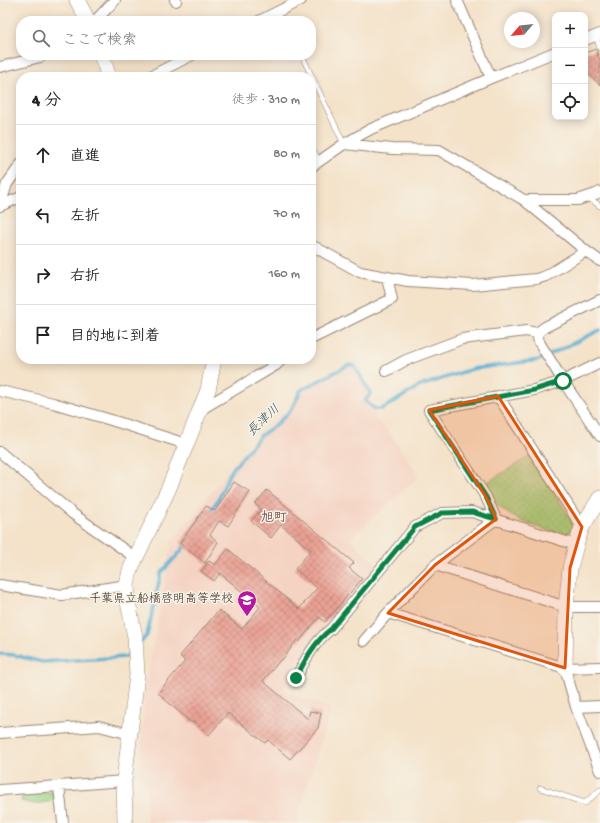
<!DOCTYPE html>
<html lang="ja">
<meta charset="utf-8">
<style>
:root{--surface:#fff;--page:#f2f2f2;--text:#222;--muted:#767676;--line:#e0e0e0}
body{margin:0;font-family:"Gochi Hand","Klee One",sans-serif;background:var(--page);color:var(--text)}
.controls{position:absolute;right:12px;top:12px;display:grid;overflow:hidden;border-radius:8px;box-shadow:0 2px 10px #0003}
.controls button{width:36px;height:36px;display:grid;place-items:center;padding:0;border:0;border-bottom:1px solid var(--line);background:var(--surface);color:var(--text);font:20px sans-serif}
.compass{position:absolute;left:504px;top:12px;width:36px;height:36px;border-radius:50%;background:var(--surface);box-shadow:0 2px 10px #0003;rotate:242deg}
.stop{position:absolute;width:12px;height:12px;margin:-9px;border:3px solid #0b8043;border-radius:50%;background:#fff}
.stop.end{background:#0b8043;border-color:#fff;box-shadow:0 1px 4px #0008}
.list{margin:0;padding:0;list-style:none}
h2{display:flex;justify-content:space-between;align-items:center;height:52px;margin:0;padding:0 16px;font-size:17px}
h2 small{font-size:13px;font-weight:400;color:var(--muted)}
.list li{display:grid;grid-template-columns:26px 1fr auto;gap:12px;align-items:center;box-sizing:border-box;height:60px;padding:0 16px;border-top:1px solid var(--line)}
.list b{display:block;font-size:15px;white-space:nowrap}
.list em{font-size:13px;font-style:normal;color:var(--muted)}
.icon{flex:none;width:22px;height:22px;fill:none;stroke:currentColor;stroke-width:2;stroke-linecap:round;stroke-linejoin:round}
.map{position:relative;flex:none;width:600px;height:823px;overflow:hidden}
.search{position:absolute;background:var(--surface);box-shadow:0 2px 10px #0003;left:16px;top:16px;width:300px;height:44px;display:flex;align-items:center;gap:10px;box-sizing:border-box;padding:0 14px;border-radius:16px;color:var(--muted);font-size:15px}
.panel{position:absolute;background:var(--surface);box-shadow:0 2px 10px #0003;left:16px;top:72px;width:300px;height:292px;border-radius:16px}
.map>svg:first-child{display:block}
.built{fill:#f5d3c2}
.park{fill:url(#park-dots);stroke:#6c8053}
.lines{fill:none;stroke-linecap:round;stroke-linejoin:round}
.stream{stroke:#53abd0;stroke-width:3.5}
.building{fill:url(#building-cross-hatch)}
.lane-casing{stroke:#988674;stroke-width:6}
.street-casing{stroke:#988674;stroke-width:12}
.secondary-casing{stroke:#988674;stroke-width:16}
.lane{stroke:#fff;stroke-width:5}
.street{stroke:#fff;stroke-width:10}
.secondary{stroke:#fff;stroke-width:15}
.route{stroke:#0b8043;stroke-width:5}
.marked{fill:#df570d;fill-opacity:0.2;stroke:#df570d;stroke-width:3;stroke-linejoin:round}
.labels{text-anchor:middle;dominant-baseline:central;stroke-width:3;stroke-linejoin:round;paint-order:stroke}
.poi-label{font-size:12px;fill:#3b2a1e;stroke:#f7f3e8;text-anchor:end}
.water-label{font-size:13px;font-style:italic;fill:#43575c;stroke:#f7f3e8}
.neighbourhood-label{font-size:13px;font-weight:bold;fill:#795448;stroke:#f7f3e8}
</style>
<div class="map">
<svg width="600" height="823" viewBox="0 0 600 823">
<defs>
<pattern id="park-dots" width="8" height="8" patternUnits="userSpaceOnUse"><rect width="8" height="8" fill="#9dd688"/><path d="M2 2h.1M6 6h.1" fill="none" stroke="#88b875" stroke-width="1.8" stroke-linecap="round"/></pattern>
<pattern id="building-cross-hatch" width="8" height="8" patternUnits="userSpaceOnUse"><rect width="8" height="8" fill="#eba295"/><path d="M0 0l8 8M0 8l8-8" fill="none" stroke="#c08479"/></pattern>
</defs>
<rect width="100%" height="100%" fill="#f7f3e8"/>
<filter id="ink" filterUnits="userSpaceOnUse"><feTurbulence type="fractalNoise" baseFrequency=".025" numOctaves="2"/><feDisplacementMap in="SourceGraphic" scale="8" xChannelSelector="R" yChannelSelector="G"/><feConvolveMatrix kernelMatrix="1 2 1 2 8 2 1 2 1" color-interpolation-filters="sRGB"/></filter>
<filter id="wash" filterUnits="userSpaceOnUse"><feTurbulence type="fractalNoise" baseFrequency=".012" numOctaves="4" result="noise"/><feDisplacementMap in="SourceGraphic" scale="16" xChannelSelector="R" yChannelSelector="G"/><feGaussianBlur stdDeviation="0.9" result="paint"/><feColorMatrix in="noise" values="0 0 0 0 0 0 0 0 0 0 0 0 0 0 0 0 0 1.4 0 .05"/><feComposite in="paint" operator="in"/></filter>
<g filter="url(#wash)">
<rect width="100%" height="100%" fill="#f4e2c9"/>
<path class="built" d="M 350,367 L 354,367 L 367,392 L 367,395 L 363,401 L 374,411 L 376,420 L 387,430 L 419,476 L 350,539 L 379,566 L 294,666 L 283,691 L 331,708 L 298,815 L 300,823 L 147,823 L 147,791 L 140,775 L 144,697 L 167,567 L 172,541 L 242,454 L 267,428 L 290,408 L 302,386 L 307,388 Z"/>
<path class="park" d="M 530,456 L 571,519 C 573,524 572,527 570,532 L 566,534 L 562,534 C 535,527 511,521 492,499 C 489,495 486,490 483,485 Z
M 53,792 L 54,801 L 34,804 L 21,801 L 23,795 Z"/>
<g class="lines">
<path class="stream" d="M 210,512 L 219,498 L 230,472 L 261,435 L 276,425 L 291,410 L 301,390 L 349,365 L 355,366 L 370,393 L 369,396 L 365,401 L 375,409 L 382,409 L 420,386 L 472,369 L 539,360 L 600,330
M 139,644 L 147,635 L 161,573 L 181,551 L 186,544
M 0,654 L 14,655 L 42,662 L 126,657 L 131,652"/>
</g>
<g id="blocks">
<path class="building" d="M 596,49 L 600,61 L 600,85 L 585,71 L 585,53 Z
M 234,482 L 250,492 L 228,526 L 219,521 L 210,535 L 218,542 L 205,563 L 180,543 L 206,506 L 215,511 Z
M 267,490 L 354,563 L 349,568 L 362,579 L 325,622 L 319,617 L 299,642 L 297,640 L 282,660 L 281,659 L 263,681 L 308,719 L 310,711 L 321,713 L 318,728 L 290,759 L 268,740 L 265,743 L 228,713 L 209,735 L 193,721 L 192,723 L 162,697 L 162,696 L 158,693 L 185,661 L 180,656 L 219,610 L 242,629 L 260,607 L 220,573 L 214,581 L 201,571 L 209,561 L 215,565 L 228,549 L 299,609 L 317,588 L 295,569 L 311,550 L 281,525 L 271,538 L 251,521 L 261,510 L 255,504 Z"/>
</g>
</g>
<g filter="url(#ink)">
<use href="#blocks" fill-opacity="0" stroke="#988674" stroke-width="1"/>
<g class="lines">
<g class="lane-casing">
<path id="lane" d="M 596,36 L 600,48
M 304,60 L 344,144
M 311,147 L 319,161
M 588,197 L 600,206
M 540,788 L 585,803 L 600,790"/>
</g>
<g class="street-casing">
<path id="street" d="M 175,0 L 176,1
M 457,0 L 491,78
M 95,21 L 115,0
M 259,21 L 301,0
M 585,40 L 600,34
M 0,67 L 40,57 L 43,55
M 149,77 L 192,55
M 344,144 L 392,149 L 439,150 L 524,200 L 586,251 L 600,261
M 311,167 L 344,144 L 371,129 L 491,78 L 555,52
M 524,200 L 578,200 L 596,194 L 600,192
M 0,206 L 7,184 L 21,164
M 0,206 L 21,197
M 311,245 L 360,272 L 408,281 L 473,285 L 536,279 L 546,276 L 586,251
M 600,300 L 545,327 L 537,333 L 539,342 L 563,381 L 600,436
M 311,339 L 392,299 L 387,277
M 386,371 L 406,360 L 462,339 L 526,331 L 537,333
M 0,391 L 53,403 L 111,420 L 186,444
M 498,396 L 582,527
M 200,410 L 276,365 L 282,359
M 0,452 L 73,514 L 136,558
M 435,565 L 566,607 L 600,607
M 0,585 L 62,595 L 127,585
M 388,613 L 565,668 L 600,667
M 364,641 L 388,613 L 435,565 L 496,519 L 486,497 L 429,410 L 534,390 L 563,381 L 600,363
M 565,668 L 576,707 L 600,771
M 296,678 C 305,660 315,641 331,629 L 415,527 L 442,513 L 472,512 L 576,545
M 576,707 L 600,706
M 0,733 L 99,726 L 130,734
M 59,786 L 63,823
M 0,790 L 59,786 L 124,781"/>
</g>
<g class="secondary-casing">
<path id="secondary" d="M 77,0 L 88,21
M 101,55 L 106,68 L 108,77
M 565,668 L 566,607 L 570,568 L 576,545 L 582,527 L 600,498
M 125,823 L 124,781 L 137,675 L 135,637 L 128,602 L 127,585 L 130,570 L 168,490 L 208,390 L 214,359"/>
</g>
<use href="#lane" class="lane"/>
<use href="#street" class="street"/>
<use href="#secondary" class="secondary"/>
</g>
</g>
<g class="lines" filter="url(#ink)">
<path class="route" d="M 296,678 C 305,660 315,641 331,629 L 415,527 L 442,513 L 472,512 L 496,519 L 486,497 L 429,410 L 534,390 L 563,381"/>
</g>
<path class="marked" d="M 498,396 L 582,527 L 570,568 L 565,668 L 388,613 L 435,565 L 496,519 L 486,497 L 429,410 Z"/>
<defs>
<g id="school-pin" transform="scale(1)"><path d="M0 17L-7.5 6A9.5 9.5 0 1 1 7.5 6Z" fill="#b5179e" stroke="#f7f3e8"/><path d="M0-5L7-2L0 1L-7-2ZM-4 1L0 2.5L4 1V4Q0 6-4 4Z" fill="#fff"/></g>
</defs>
<g fill-rule="evenodd">
<use href="#school-pin" x="247" y="600"/>
</g>
<g class="labels">
<g class="poi-label">
<text x="233" y="600">千葉県立船橋啓明高等学校</text>
</g>
<g class="water-label">
<text transform="translate(264 421) rotate(-43)">長津川</text>
</g>
<g class="neighbourhood-label">
<text x="274" y="518">旭町</text>
</g>
</g>
</svg>
<div class="controls">
<button>+</button>
<button>−</button>
<button><svg class="icon" aria-label="locate" viewBox="0 0 24 24"><circle cx="12" cy="12" r="6"/><path d="M12 2v4M12 18v4M2 12h4M18 12h4"/></svg></button>
</div>
<svg class="compass" viewBox="-18 -18 36 36"><path d="M0-13l5 13h-10z" fill="#e53935"/><path d="M0 13l5-13h-10z" fill="#767676"/></svg>
<div class="stop" style="left:563px;top:381px"></div>
<div class="stop end" style="left:296px;top:678px"></div>
<div class="search"><svg class="icon" aria-label="search" viewBox="0 0 24 24"><circle cx="10" cy="10" r="6"/><path d="M15 15l6 6"/></svg>ここで検索</div>
<section class="panel">
<h2>4 分<small>徒歩 · 310 m</small></h2>
<ul class="list">
<li><svg class="icon" aria-label="ahead" viewBox="0 0 24 24"><path d="M12 20V5M6 11l6-6 6 6"/></svg><div><b>直進</b></div><em>80 m</em></li>
<li><svg class="icon" aria-label="left" viewBox="0 0 24 24"><path d="M17 20v-9H6M10 6l-5 5 5 5"/></svg><div><b>左折</b></div><em>70 m</em></li>
<li><svg class="icon" aria-label="right" viewBox="0 0 24 24"><path d="M7 20v-9h11M14 6l5 5-5 5"/></svg><div><b>右折</b></div><em>160 m</em></li>
<li><svg class="icon" aria-label="arrive" viewBox="0 0 24 24"><path d="M6 21V4h12l-3 4 3 4H6"/></svg><div><b>目的地に到着</b></div></li>
</ul>
</section>
</div>
